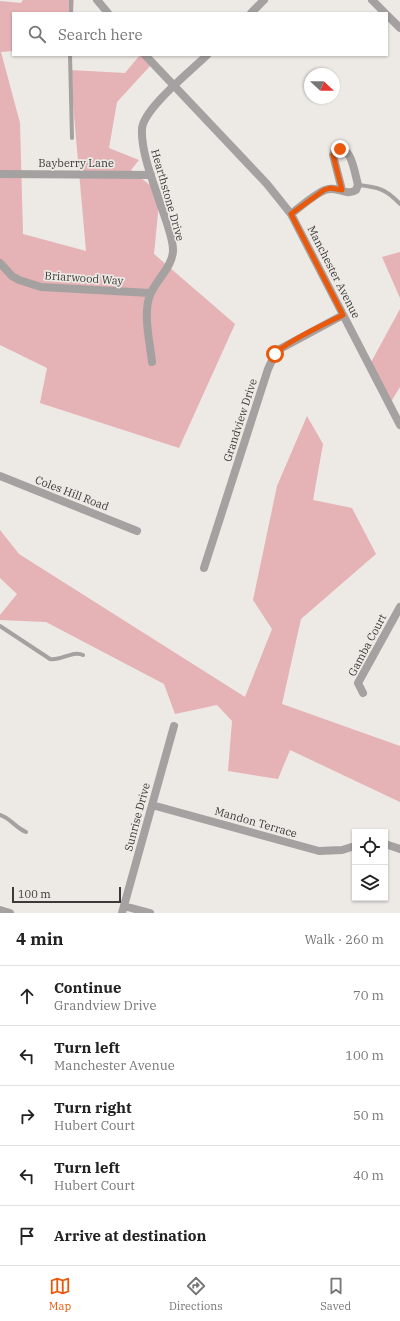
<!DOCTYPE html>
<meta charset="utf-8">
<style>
:root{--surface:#fff;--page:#f2f2f2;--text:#222;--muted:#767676;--line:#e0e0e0;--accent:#ea580c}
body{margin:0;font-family:"IBM Plex Serif",serif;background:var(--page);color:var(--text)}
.controls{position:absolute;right:12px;bottom:12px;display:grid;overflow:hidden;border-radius:0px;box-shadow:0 1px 3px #0004}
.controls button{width:36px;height:36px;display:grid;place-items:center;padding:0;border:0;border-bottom:1px solid var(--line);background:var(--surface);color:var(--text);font:20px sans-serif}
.compass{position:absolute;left:304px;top:68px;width:36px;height:36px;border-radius:50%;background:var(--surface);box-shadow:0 1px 3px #0004;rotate:112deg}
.scale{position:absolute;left:12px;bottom:10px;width:109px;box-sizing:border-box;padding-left:4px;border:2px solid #3b3a38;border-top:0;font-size:11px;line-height:14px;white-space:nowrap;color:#3b3a38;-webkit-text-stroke:3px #ede9e5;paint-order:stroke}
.stop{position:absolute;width:12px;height:12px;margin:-9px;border:3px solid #ea580c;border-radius:50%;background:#fff}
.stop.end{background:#ea580c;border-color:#fff;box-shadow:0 1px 4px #0008}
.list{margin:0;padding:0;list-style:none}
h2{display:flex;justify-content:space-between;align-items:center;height:52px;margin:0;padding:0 16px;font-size:17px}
h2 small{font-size:13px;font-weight:400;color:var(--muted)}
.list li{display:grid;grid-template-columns:26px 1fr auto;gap:12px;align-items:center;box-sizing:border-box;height:60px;padding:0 16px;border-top:1px solid var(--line)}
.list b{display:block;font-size:15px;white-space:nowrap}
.list p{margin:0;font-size:13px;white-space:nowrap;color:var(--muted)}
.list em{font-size:13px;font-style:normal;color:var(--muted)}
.icon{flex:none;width:22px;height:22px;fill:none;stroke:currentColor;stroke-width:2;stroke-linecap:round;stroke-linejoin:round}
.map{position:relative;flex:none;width:400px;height:913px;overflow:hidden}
.search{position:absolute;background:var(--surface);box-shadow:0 1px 3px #0004;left:12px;right:12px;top:12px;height:44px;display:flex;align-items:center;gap:10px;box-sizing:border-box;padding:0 14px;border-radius:0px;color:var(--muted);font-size:15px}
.sheet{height:352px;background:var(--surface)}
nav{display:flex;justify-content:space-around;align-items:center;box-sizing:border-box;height:56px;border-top:1px solid var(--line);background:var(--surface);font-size:11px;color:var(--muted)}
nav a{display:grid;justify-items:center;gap:2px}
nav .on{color:var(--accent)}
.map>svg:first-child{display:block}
.green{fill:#e5b2b5}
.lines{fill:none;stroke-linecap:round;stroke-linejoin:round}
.service{stroke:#a4a1a0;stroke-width:4}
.minor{stroke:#a4a1a0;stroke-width:8}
.route{stroke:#ea580c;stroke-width:5}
.labels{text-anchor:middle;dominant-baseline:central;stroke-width:3.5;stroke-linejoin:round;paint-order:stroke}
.street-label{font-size:11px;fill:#3b3a38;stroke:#ede9e5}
</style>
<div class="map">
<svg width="400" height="913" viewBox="0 0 400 913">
<rect width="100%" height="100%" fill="#ede9e5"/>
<path class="green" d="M 23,0 L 74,0 L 73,13 L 13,13 L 13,51 L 1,52 L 20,123 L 23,234 L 86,251 L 70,70 L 125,73 L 140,55 L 151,65 L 117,102 L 109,148 L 139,160 L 131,170 L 160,193 L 154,254 L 235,324 L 179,448 L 40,403 L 47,368 L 0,345 L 0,1 L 21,3 Z
M 400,252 L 400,298 L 382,257 Z
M 400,309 L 400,387 L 389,405 L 369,366 Z
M 307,416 L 323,444 L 313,500 L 352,508 L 376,554 L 301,619 L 282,704 L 400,746 L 400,802 L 290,750 L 278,779 L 228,771 L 232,721 L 217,705 L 175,714 L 164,684 L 46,622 L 0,620 L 0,615 L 17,594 L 0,578 L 0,530 L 19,554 L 245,697 L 272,629 L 253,600 L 277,486 Z"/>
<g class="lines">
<path class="service" d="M 71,13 L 71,0
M 70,55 L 72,138
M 358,185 C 378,187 386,189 400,204
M 0,626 L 50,659 C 61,661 73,650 83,655
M 0,815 C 10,818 16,828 26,832"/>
<path class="minor" d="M 97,0 L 108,13
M 372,0 L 385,13
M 251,13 L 264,0
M 387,15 L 400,28
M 145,55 L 267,184 L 291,214 L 400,425
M 0,174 L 151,175
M 291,214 C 300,207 315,194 325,190 C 336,185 346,197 356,190 L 358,185 C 355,175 351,139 334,152 L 333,155 L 342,190
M 0,263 L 12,276 L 19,280 L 41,287 L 150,293
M 152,362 C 150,342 142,311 151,293 C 157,279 173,266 173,250 C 173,237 164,215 160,203 C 153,181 141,152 142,129 C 143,109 192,70 207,55
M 0,476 L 137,531
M 204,568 L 268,369 L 275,354 L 278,350 L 343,315
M 363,693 L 358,683 L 400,607
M 152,805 L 319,851 L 342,850 L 355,846
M 385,844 L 400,849
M 124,906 L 150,913
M 0,910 L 10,913
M 122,913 L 174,726"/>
</g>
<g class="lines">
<path class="route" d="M 275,354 C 285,342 327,323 343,315 L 291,214 L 324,190 L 330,188 L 342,190 L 333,155 L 334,152 L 340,149"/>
</g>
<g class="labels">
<g class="street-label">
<text x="76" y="163">Bayberry Lane</text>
<text transform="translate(168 195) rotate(74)">Hearthstone Drive</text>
<text transform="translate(334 272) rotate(63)">Manchester Avenue</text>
<text transform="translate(84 278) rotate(4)">Briarwood Way</text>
<text transform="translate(240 420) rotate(-72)">Grandview Drive</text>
<text transform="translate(72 493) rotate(21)">Coles Hill Road</text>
<text transform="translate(367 645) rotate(-62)">Gamba Court</text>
<text transform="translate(137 817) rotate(-75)">Sunrise Drive</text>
<text transform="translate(256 822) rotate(16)">Mandon Terrace</text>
</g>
</g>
</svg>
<div class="controls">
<button><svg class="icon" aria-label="locate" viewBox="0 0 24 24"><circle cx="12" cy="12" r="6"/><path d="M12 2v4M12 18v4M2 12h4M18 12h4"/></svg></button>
<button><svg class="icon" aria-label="layers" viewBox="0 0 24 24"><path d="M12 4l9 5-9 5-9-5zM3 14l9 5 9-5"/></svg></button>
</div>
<svg class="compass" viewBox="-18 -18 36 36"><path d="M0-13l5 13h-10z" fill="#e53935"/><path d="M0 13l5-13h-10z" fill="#767676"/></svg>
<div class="scale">100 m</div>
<div class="stop" style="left:275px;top:354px"></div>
<div class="stop end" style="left:340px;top:149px"></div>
<div class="search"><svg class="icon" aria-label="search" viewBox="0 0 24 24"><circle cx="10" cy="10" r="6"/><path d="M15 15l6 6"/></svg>Search here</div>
</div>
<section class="sheet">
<h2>4 min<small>Walk · 260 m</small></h2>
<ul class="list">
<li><svg class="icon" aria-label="ahead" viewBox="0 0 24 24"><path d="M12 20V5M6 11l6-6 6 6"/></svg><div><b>Continue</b><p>Grandview Drive</p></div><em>70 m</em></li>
<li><svg class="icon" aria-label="left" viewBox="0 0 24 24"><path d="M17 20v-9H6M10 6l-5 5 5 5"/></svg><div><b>Turn left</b><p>Manchester Avenue</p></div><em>100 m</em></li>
<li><svg class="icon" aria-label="right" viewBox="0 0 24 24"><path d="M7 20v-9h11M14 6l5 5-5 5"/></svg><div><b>Turn right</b><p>Hubert Court</p></div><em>50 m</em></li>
<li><svg class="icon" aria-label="left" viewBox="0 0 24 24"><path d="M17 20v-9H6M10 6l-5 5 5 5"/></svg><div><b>Turn left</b><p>Hubert Court</p></div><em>40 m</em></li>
<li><svg class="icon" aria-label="arrive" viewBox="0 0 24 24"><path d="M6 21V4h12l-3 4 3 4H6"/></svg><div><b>Arrive at destination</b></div></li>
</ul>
</section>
<nav>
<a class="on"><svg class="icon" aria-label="map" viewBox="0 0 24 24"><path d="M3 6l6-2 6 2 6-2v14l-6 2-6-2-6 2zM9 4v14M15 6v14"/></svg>Map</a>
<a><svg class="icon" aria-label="directions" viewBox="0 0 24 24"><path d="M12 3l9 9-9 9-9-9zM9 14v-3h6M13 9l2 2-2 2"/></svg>Directions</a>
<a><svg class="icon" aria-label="saved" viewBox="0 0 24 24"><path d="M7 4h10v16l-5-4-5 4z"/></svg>Saved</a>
</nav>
